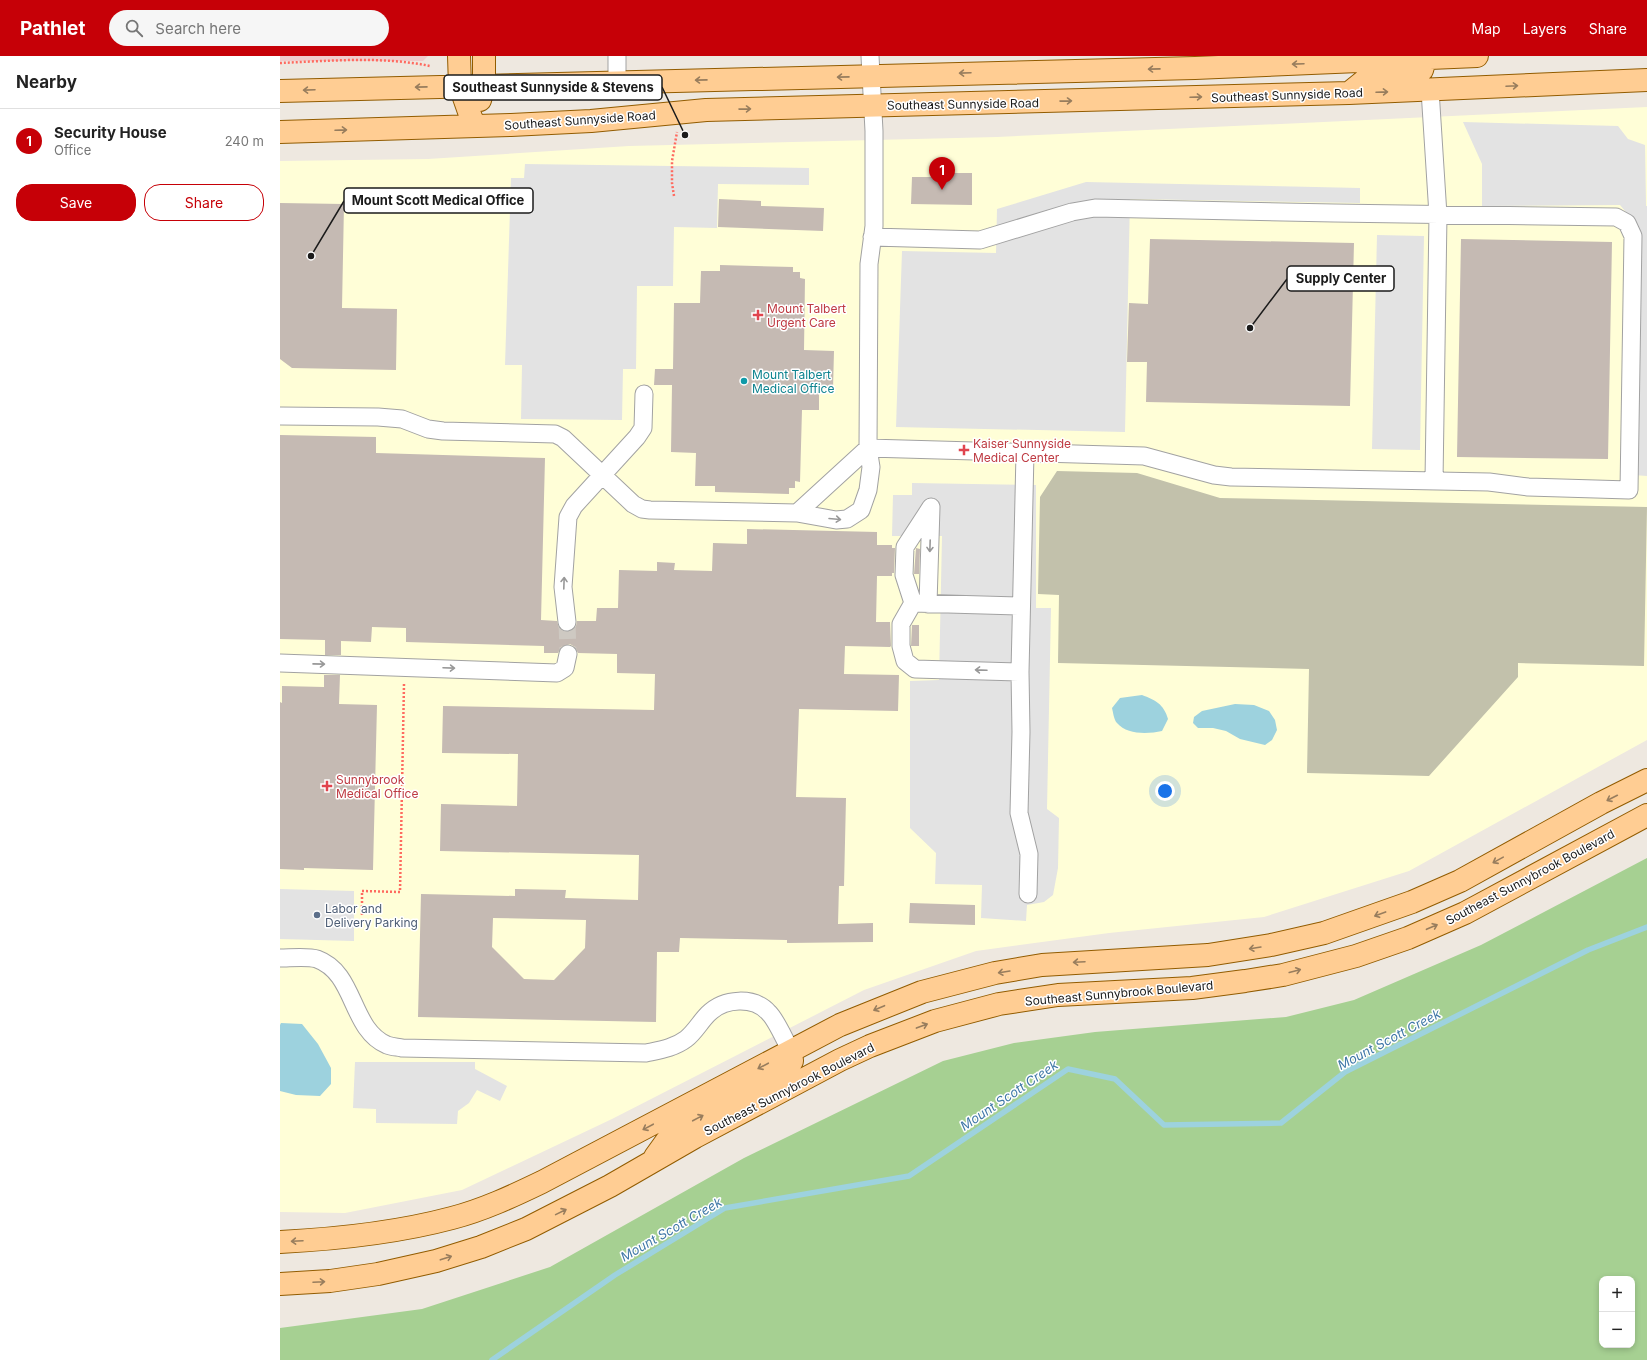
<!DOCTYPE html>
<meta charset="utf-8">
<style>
:root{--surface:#fff;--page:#f6f6f6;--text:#222;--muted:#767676;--line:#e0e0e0;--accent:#c60007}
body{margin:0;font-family:Inter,sans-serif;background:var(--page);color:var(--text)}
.controls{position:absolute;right:12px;bottom:12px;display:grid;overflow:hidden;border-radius:8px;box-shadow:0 2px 6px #0003}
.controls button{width:36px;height:36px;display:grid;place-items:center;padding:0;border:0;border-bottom:1px solid var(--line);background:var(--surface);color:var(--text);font:20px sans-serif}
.you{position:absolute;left:885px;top:735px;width:14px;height:14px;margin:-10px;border:3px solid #fff;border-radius:50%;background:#1a73e8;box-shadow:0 0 0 6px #1a73e833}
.badge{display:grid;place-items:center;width:26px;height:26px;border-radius:50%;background:var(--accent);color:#fff;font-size:13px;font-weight:700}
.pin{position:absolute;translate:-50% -33px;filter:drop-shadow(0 1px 2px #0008)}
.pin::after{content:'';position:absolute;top:21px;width:14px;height:12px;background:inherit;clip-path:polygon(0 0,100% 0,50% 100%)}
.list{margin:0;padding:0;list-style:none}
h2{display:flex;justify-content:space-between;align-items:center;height:52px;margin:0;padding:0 16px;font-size:17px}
h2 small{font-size:13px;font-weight:400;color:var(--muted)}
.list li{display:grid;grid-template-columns:26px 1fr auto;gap:12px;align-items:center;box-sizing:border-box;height:64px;padding:0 16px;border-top:1px solid var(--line)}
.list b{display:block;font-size:15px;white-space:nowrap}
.list p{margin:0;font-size:13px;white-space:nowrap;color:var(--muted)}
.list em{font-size:13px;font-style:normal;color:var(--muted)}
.actions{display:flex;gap:8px;padding:12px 16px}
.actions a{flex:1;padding:9px 0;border:1px solid var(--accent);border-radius:16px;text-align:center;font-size:14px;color:var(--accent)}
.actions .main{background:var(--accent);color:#fff}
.icon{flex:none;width:22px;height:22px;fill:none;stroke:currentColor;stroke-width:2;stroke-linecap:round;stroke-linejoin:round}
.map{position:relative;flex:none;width:1367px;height:1304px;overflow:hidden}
header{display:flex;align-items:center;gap:24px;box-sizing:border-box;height:56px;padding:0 20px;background:var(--accent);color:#fff}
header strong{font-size:19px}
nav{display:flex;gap:22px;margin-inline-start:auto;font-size:14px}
.search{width:280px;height:36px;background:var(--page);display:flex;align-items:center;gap:10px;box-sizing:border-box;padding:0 14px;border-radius:22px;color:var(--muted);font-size:15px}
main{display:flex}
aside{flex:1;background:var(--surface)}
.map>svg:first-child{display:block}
.commercial{fill:#f0cdcd}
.education{fill:#fffed7}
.construction{fill:#c2c1ab}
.forest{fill:#a6d092;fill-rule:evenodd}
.parking{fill:#e3e3e3}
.water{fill:#9dd2de}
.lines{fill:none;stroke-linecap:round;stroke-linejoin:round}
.stream{stroke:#9dd2de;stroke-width:5.5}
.building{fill:#c5bab3;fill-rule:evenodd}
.minor-tunnel{stroke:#cec9c2;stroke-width:17;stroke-dasharray:17 8;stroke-linecap:butt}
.minor-casing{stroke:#a2a2a2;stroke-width:19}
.major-casing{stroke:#925c00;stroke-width:24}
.path{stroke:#ff6a5f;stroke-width:2.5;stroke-dasharray:2 2;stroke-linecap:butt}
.minor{stroke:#fff;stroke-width:17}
.major{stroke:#ffcd93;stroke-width:22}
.oneway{stroke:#987d5d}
.oneway2{stroke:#989898}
.health-dot{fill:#e0444e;stroke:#fff;stroke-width:1.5}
.culture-dot{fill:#0f9aa8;stroke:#fff;stroke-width:1.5}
.service-dot{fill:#5c6f8a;stroke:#fff;stroke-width:1.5}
.labels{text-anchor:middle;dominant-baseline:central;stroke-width:3;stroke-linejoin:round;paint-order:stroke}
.street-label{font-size:12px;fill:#1b1b1b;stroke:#fff}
.health-label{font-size:12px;fill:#be3a42;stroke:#fff;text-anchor:start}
.culture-label{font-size:12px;fill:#0d838f;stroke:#fff;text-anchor:start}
.service-label{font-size:12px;fill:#4e5e75;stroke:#fff;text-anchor:start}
.water-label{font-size:13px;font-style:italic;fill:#4078a7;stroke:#fff}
.leader{fill:none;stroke:#1b1b1b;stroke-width:1.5}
.callout-dot{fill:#1b1b1b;stroke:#fff;stroke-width:1.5}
.callout{fill:#fff;stroke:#1b1b1b;stroke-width:1.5}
.callout-label{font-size:13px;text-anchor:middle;font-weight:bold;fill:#1b1b1b}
</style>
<header>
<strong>Pathlet</strong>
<div class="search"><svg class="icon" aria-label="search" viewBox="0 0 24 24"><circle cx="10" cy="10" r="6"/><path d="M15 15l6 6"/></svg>Search here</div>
<nav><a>Map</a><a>Layers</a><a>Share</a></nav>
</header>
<main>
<aside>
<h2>Nearby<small></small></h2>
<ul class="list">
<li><span class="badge">1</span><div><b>Security House</b><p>Office</p></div><em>240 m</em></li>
</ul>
<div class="actions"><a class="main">Save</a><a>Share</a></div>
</aside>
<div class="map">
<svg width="1367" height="1304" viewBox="0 0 1367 1304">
<rect width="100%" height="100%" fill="#eee8e0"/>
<path class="commercial" d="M 0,0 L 148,0 L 143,5 L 0,5 Z"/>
<path class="education" d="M 1367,51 L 1367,684 L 1129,815 L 984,861 L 829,877 L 696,895 L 584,934 L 332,1063 L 182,1134 L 65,1157 L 0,1156 L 0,105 L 148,103 L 349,90 L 717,81 Z"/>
<path class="construction" d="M 777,415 L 857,417 L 940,442 L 1367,451 L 1364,610 L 1238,607 L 1238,621 L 1149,720 L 1027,717 L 1029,613 L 778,607 L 779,539 L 758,538 L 760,441 Z"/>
<path class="forest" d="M 1367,802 L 1367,1304 L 0,1304 L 0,1272 L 142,1253 L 270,1211 L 464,1102 L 663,1005 L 734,987 L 815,976 L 1006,961 L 1074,944 L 1201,889 ZM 1322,1223 L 1352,1223 L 1352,1289 L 1322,1289 Z"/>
<path class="parking" d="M 1183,66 L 1338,70 L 1348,83 L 1365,89 L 1366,150 L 1367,150 L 1367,420 L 1353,419 L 1356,168 L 1340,149 L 1202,150 L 1202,108 Z
M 245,108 L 529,112 L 529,129 L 438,128 L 437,172 L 394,171 L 393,230 L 357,230 L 356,313 L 343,313 L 342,364 L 241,363 L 242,309 L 225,309 L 231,122 L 244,122 Z
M 806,126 L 1080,132 L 1080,147 L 850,143 L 845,376 L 616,371 L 622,195 L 716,197 L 717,153 Z
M 1097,179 L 1144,180 L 1140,394 L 1092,393 Z
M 632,427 L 756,429 L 756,552 L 771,552 L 767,753 L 779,762 L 778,812 L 773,839 L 764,846 L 747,849 L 746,865 L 701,862 L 702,829 L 655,828 L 656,797 L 630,772 L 630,625 L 659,624 L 662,480 L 612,480 L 613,439 L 632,439 Z
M 0,833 L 74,835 L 74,885 L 0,883 Z
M 75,1006 L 195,1006 L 195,1013 L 227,1030 L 220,1045 L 197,1034 L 189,1047 L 178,1055 L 177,1068 L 96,1067 L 96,1053 L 73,1052 Z"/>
<path class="water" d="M 862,639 C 875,644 884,648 888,663 L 882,675 C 868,678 847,679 837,667 C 834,664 833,656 832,652 L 840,642 Z
M 955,648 L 974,649 L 989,655 L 995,664 L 997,674 L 992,684 L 985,689 L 960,683 L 946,675 L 933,672 L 918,672 L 913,667 L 914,661 L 922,655 Z
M 1,967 L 22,968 L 38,988 L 51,1012 L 51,1028 L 40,1040 L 16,1039 L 0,1035 L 0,969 Z"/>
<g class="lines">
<path class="stream" d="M 212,1304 L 335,1219 L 445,1152 L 629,1120 L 788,1013 L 835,1023 L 884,1069 L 1001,1067 L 1065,1016 L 1308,894 L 1367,871"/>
</g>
<path class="building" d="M 653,117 L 692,117 L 692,149 L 631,148 L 632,121 L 653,121 Z
M 439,143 L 481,145 L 481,150 L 544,152 L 543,175 L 438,171 Z
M 0,147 L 64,148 L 62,252 L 117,253 L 116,314 L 12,312 L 0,303 Z
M 870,183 L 1074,187 L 1070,350 L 866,346 L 867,306 L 847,306 L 849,247 L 868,248 Z
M 1181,183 L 1332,186 L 1328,403 L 1177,401 Z
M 440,209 L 513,211 L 513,216 L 520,216 L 520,222 L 525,223 L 524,294 L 554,295 L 553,333 L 539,333 L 539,354 L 522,354 L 520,426 L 515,425 L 515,432 L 509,432 L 509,438 L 435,436 L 435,430 L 415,430 L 416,397 L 391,396 L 392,329 L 374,329 L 375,313 L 393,313 L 394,247 L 420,247 L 421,215 L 440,215 Z
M 0,379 L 96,381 L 96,397 L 265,402 L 261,564 L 277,565 L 279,572 L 283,575 L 293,574 L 296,570 L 297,565 L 316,565 L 317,552 L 338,552 L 339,514 L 377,515 L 377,506 L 395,507 L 394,514 L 432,515 L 433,487 L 467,488 L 467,473 L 597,476 L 597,489 L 612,489 L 612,492 L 615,492 L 614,517 L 612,517 L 612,520 L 597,520 L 596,566 L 610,566 L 611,590 L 610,591 L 565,590 L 564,618 L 619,619 L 618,655 L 519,653 L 516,741 L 566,742 L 564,830 L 559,830 L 558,868 L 593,867 L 593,886 L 507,887 L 507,884 L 400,882 L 399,896 L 377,896 L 376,966 L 138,961 L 141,838 L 235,840 L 235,833 L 286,834 L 285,842 L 358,844 L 359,799 L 160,795 L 161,748 L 237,750 L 238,698 L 162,697 L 163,650 L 374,654 L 375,618 L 337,617 L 337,598 L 298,597 L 295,591 L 290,588 L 281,591 L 278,597 L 264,597 L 264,590 L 126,586 L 126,572 L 92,571 L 91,586 L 61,585 L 61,599 L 45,599 L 45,584 L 0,583 ZM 213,862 L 306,864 L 305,892 L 274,924 L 244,923 L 212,891 Z
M 636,492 L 640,493 L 639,518 L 634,518 Z
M 632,569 L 639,569 L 639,590 L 631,590 Z
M 44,619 L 60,619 L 59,648 L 97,649 L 93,814 L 24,812 L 24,814 L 0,813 L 0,646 L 2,647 L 2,630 L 44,631 Z
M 630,847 L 695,849 L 695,869 L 629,867 Z"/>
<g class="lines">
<path class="minor-tunnel" d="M 287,566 L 288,598"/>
<g class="minor-casing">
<path id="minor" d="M 337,0 L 337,26
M 1150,34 L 1158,159 L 1154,425
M 0,360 L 98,361 L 122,363 L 148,373 L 163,375 L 275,378 L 283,382 L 353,448 L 362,453 L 370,454 L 517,457 L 556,464 L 567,463 L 581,454 L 588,434 L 591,411 L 588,392 L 589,208 L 594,170 L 594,75 L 590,0
M 745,397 L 740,616 L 741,676 L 739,757 L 749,798 L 748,838
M 651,451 L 625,491 L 624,519 L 633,547 L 621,568 L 621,590 L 625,605 L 635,613 L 740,616
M 517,457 L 588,392 L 864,400 L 934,419 L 951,421 L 1209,426 L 1248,431 L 1349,434 L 1353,180 L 1347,167 L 1336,161 L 1054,157 L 815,152 L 792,156 L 700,184 L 592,181
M 633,547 L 741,550
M 648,548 L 651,451
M 287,566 L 283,531 L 288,461 L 294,450 L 357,381 L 363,372 L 364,338
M 0,607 L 277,617 L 285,612 L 288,598
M 0,902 C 10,902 28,900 37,903 C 76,917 70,973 107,989 C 112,991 118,991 122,992 L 366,997 C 380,994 394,992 406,983 C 415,976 420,966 428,958 C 444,942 474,940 489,957 C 497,965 505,985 511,995"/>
</g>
<g class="major-casing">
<path id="major" d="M 179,0 L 180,30 L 194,70
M 0,35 L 915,12 L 1197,0
M 1069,37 L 1090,20 L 1137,18 L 1142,14 L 1145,3
M 200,44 L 204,30 L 204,0
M 0,76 L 231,69 L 311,65 L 426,54 L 1069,37 L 1367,24
M 375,1101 L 393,1076 L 507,1014 L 512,1005 L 511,995
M 0,1186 C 58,1183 116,1177 172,1162 C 203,1154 233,1140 262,1126 L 560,969 L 642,936 L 715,917 L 762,909 L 928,899 L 991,889 L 1044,877 L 1132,846 L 1180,825 L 1321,747 L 1367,724
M 0,1228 L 50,1225 L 98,1218 L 156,1205 L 201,1191 L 246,1173 L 330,1130 L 415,1081 L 560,1004 L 590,990 L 655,965 L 719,948 L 778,939 L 912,932 L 965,925 L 1003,919 L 1076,900 L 1128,882 L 1185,857 L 1367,759"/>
</g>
<path class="path" d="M 0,7 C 48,5 103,0 150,10
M 394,140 L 392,127 L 392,105 L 397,76
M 82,859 L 82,835 L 120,836 L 124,628"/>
<use href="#minor" class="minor"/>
<use href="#major" class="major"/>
</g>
<defs><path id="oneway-shaft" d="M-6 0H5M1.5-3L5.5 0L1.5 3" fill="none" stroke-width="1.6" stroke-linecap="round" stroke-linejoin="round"/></defs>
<g class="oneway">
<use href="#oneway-shaft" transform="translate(1018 8) rotate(178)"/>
<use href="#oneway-shaft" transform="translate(874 13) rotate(179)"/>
<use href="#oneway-shaft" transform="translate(685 17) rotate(178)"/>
<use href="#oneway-shaft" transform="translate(563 21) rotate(179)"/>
<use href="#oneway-shaft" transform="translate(421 24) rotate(179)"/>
<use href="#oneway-shaft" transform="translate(1232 30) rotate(-3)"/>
<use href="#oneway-shaft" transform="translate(141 31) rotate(179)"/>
<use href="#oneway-shaft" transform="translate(29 34) rotate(178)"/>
<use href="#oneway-shaft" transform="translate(1102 36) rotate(-2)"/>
<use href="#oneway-shaft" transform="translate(916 41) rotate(-2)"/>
<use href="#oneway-shaft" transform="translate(786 45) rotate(-1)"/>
<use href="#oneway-shaft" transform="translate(465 53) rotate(-1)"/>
<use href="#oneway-shaft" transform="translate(61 74) rotate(-2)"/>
<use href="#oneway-shaft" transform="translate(1332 742) rotate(153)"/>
<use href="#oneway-shaft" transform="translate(1218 804) rotate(151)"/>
<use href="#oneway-shaft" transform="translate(1100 858) rotate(160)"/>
<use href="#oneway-shaft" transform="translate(1152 871) rotate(-23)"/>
<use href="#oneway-shaft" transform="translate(975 892) rotate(171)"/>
<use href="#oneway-shaft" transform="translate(799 906) rotate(177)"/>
<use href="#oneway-shaft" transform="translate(1015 915) rotate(-15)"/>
<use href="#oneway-shaft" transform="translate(724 916) rotate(171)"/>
<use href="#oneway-shaft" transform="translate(599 952) rotate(157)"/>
<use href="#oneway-shaft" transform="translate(642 970) rotate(-20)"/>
<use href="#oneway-shaft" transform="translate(483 1010) rotate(152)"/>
<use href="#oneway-shaft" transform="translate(418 1062) rotate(-28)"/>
<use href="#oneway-shaft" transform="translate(368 1071) rotate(152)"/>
<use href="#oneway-shaft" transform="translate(281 1156) rotate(-26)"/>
<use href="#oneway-shaft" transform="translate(17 1185) rotate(177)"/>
<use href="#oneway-shaft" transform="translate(166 1202) rotate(-18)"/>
<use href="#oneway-shaft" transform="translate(39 1226) rotate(-3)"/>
</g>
<g class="oneway2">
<use href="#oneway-shaft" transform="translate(555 463) rotate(5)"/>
<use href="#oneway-shaft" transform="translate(650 490) rotate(92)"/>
<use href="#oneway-shaft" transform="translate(284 527) rotate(-88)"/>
<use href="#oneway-shaft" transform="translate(39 608) rotate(1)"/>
<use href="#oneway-shaft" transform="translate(169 612) rotate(2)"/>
<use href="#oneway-shaft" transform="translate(701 614) rotate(-178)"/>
</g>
<g class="health-dot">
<path d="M476 253h4v4h4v4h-4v4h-4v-4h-4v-4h4z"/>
<path d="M682 388h4v4h4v4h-4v4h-4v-4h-4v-4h4z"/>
<path d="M45 724h4v4h4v4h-4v4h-4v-4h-4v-4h4z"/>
</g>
<circle class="culture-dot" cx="464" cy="325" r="4"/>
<circle class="service-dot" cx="37" cy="859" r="4"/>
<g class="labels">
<g class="street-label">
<text transform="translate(1007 39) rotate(-2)">Southeast Sunnyside Road</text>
<text transform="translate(683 48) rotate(-1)">Southeast Sunnyside Road</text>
<text transform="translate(300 64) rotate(-4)">Southeast Sunnyside Road</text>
<text transform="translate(1250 821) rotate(-28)">Southeast Sunnybrook Boulevard</text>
<text transform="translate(839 937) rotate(-5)">Southeast Sunnybrook Boulevard</text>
<text transform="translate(509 1033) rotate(-27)">Southeast Sunnybrook Boulevard</text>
</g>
<g class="health-label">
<text x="487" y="252">Mount Talbert<tspan x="487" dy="14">Urgent Care</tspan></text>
<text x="693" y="387">Kaiser Sunnyside<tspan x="693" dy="14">Medical Center</tspan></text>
<text x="56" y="723">Sunnybrook<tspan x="56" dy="14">Medical Office</tspan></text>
</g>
<g class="culture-label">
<text x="472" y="318">Mount Talbert<tspan x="472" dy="14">Medical Office</tspan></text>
</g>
<g class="service-label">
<text x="45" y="852">Labor and<tspan x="45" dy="14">Delivery Parking</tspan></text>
</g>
<g class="water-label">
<text transform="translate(1109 983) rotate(-28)">Mount Scott Creek</text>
<text transform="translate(729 1039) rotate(-34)">Mount Scott Creek</text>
<text transform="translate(391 1173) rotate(-30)">Mount Scott Creek</text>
</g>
</g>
<path class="leader" d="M405 79L382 31M31 200L64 145M970 272L1007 223"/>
<g class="callout-dot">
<circle cx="405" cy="79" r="4"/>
<circle cx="31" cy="200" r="4"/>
<circle cx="970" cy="272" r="4"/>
</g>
<g class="callout">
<rect x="164" y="19" width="218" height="25" rx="4"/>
<rect x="64" y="132" width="189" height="25" rx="4"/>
<rect x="1007" y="210" width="107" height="25" rx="4"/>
</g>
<g class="callout-label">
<text x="273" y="36">Southeast Sunnyside &amp; Stevens</text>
<text x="158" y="149">Mount Scott Medical Office</text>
<text x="1061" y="227">Supply Center</text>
</g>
</svg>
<div class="controls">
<button>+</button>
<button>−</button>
</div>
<div class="you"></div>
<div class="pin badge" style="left:662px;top:134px">1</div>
</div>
</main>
